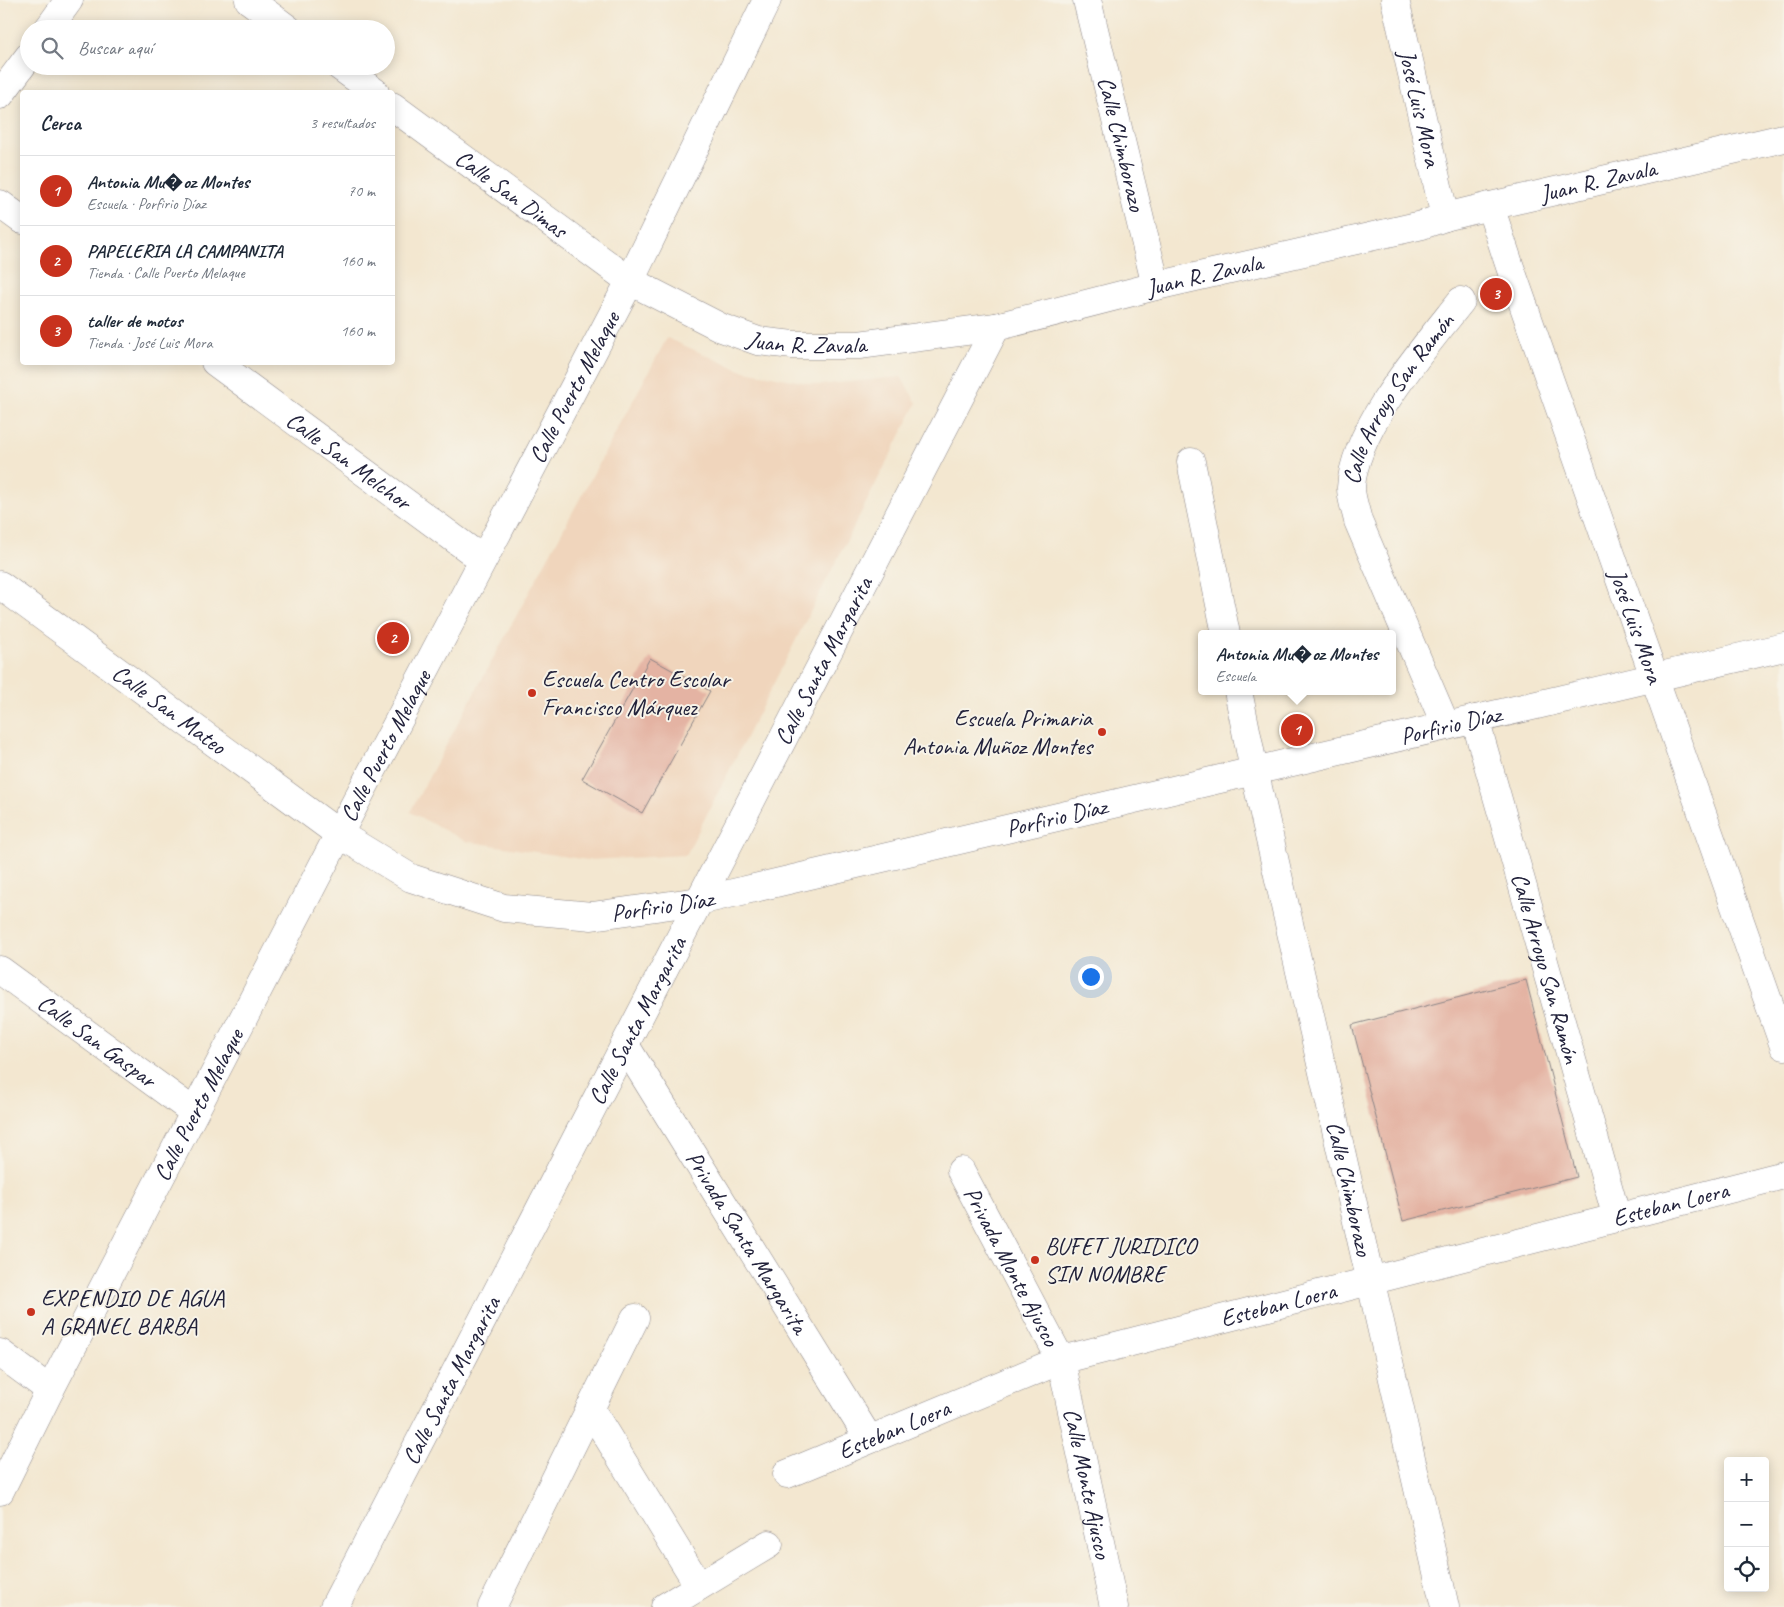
<!DOCTYPE html>
<html lang="es">
<meta charset="utf-8">
<style>
:root{--surface:#fff;--page:#f6f6f7;--text:#1f2937;--muted:#747a83;--line:#e0e1e3;--accent:#c8321e}
body{margin:0;font-family:Caveat,sans-serif;background:var(--page);color:var(--text)}
.controls{position:absolute;right:15px;bottom:15px;display:grid;overflow:hidden;border-radius:5px;box-shadow:0 2px 12px #0003}
.controls button{width:45px;height:45px;display:grid;place-items:center;padding:0;border:0;border-bottom:1px solid var(--line);background:var(--surface);color:var(--text);font:25px sans-serif}
.you{position:absolute;left:1090px;top:976px;width:18px;height:18px;margin:-12px;border:4px solid #fff;border-radius:50%;background:#1a73e8;box-shadow:0 0 0 8px #1a73e833}
.badge{display:grid;place-items:center;width:32px;height:32px;border-radius:50%;background:var(--accent);color:#fff;font-size:16px;font-weight:700}
.pin{position:absolute;translate:-50% -50%;border:2px solid #fff;box-shadow:0 1px 5px #0006}
.popup{position:absolute;left:1198px;top:630px;width:198px;height:65px;box-sizing:border-box;display:grid;place-content:center;border-radius:5px;background:var(--surface);filter:drop-shadow(0 1px 4px #0005);font-size:16px;white-space:nowrap;color:var(--muted)}
.popup b{font-size:19px;color:var(--text)}
.popup::after{content:'';position:absolute;left:50%;top:100%;margin-left:-10px;border:10px solid transparent;border-top-color:var(--surface)}
.list{margin:0;padding:0;list-style:none}
h2{display:flex;justify-content:space-between;align-items:center;height:65px;margin:0;padding:0 20px;font-size:21px}
h2 small{font-size:16px;font-weight:400;color:var(--muted)}
.list li{display:grid;grid-template-columns:32px 1fr auto;gap:15px;align-items:center;box-sizing:border-box;height:70px;padding:0 20px;border-top:1px solid var(--line)}
.list b{display:block;font-size:19px;white-space:nowrap}
.list p{margin:0;font-size:16px;white-space:nowrap;color:var(--muted)}
.list em{font-size:16px;font-style:normal;color:var(--muted)}
.icon{flex:none;width:28px;height:28px;fill:none;stroke:currentColor;stroke-width:2;stroke-linecap:round;stroke-linejoin:round}
.map{position:relative;flex:none;width:1784px;height:1607px;overflow:hidden}
.search{position:absolute;background:var(--surface);box-shadow:0 2px 12px #0003;left:20px;top:20px;width:375px;height:55px;display:flex;align-items:center;gap:12px;box-sizing:border-box;padding:0 18px;border-radius:28px;color:var(--muted);font-size:19px}
.panel{position:absolute;background:var(--surface);box-shadow:0 2px 12px #0003;left:20px;top:90px;width:375px;height:275px;border-radius:5px}
.map>svg:first-child{display:block}
.built{fill:#f0d5bc}
.building{fill:#e4b3a3}
.lines{fill:none;stroke-linecap:round;stroke-linejoin:round}
.minor-casing{stroke:#8a8486;stroke-width:29}
.minor{stroke:#fff;stroke-width:28}
.poi-dot{fill:#c8321e;stroke:#f7f3e8;stroke-width:2}
.labels{text-anchor:middle;dominant-baseline:central;stroke-width:4;stroke-linejoin:round;paint-order:stroke}
.street-label{font-size:24px;fill:#22223b;stroke:#f7f3e8}
.poi-label{font-size:24px;fill:#22223b;stroke:#f7f3e8;text-anchor:start}
</style>
<div class="map">
<svg width="1784" height="1607" viewBox="0 0 1784 1607">
<rect width="100%" height="100%" fill="#f7f3e8"/>
<filter id="ink" filterUnits="userSpaceOnUse"><feTurbulence type="fractalNoise" baseFrequency=".02" numOctaves="2"/><feDisplacementMap in="SourceGraphic" scale="10" xChannelSelector="R" yChannelSelector="G"/><feConvolveMatrix kernelMatrix="1 2 1 2 8 2 1 2 1" color-interpolation-filters="sRGB"/></filter>
<filter id="wash" filterUnits="userSpaceOnUse"><feTurbulence type="fractalNoise" baseFrequency=".0096" numOctaves="4" result="noise"/><feDisplacementMap in="SourceGraphic" scale="20" xChannelSelector="R" yChannelSelector="G"/><feGaussianBlur stdDeviation="1.12" result="paint"/><feColorMatrix in="noise" values="0 0 0 0 0 0 0 0 0 0 0 0 0 0 0 0 0 1.4 0 .05"/><feComposite in="paint" operator="in"/></filter>
<g filter="url(#wash)">
<rect width="100%" height="100%" fill="#f3e7d0"/>
<path class="built" d="M 667,338 L 740,370 L 818,385 L 901,377 L 917,403 L 686,855 L 588,860 L 465,841 L 410,812 Z"/>
<g id="blocks">
<path class="building" d="M 650,658 L 710,691 L 642,813 L 582,779 Z
M 1526,980 L 1577,1177 L 1403,1221 L 1352,1025 Z"/>
</g>
</g>
<g filter="url(#ink)">
<use href="#blocks" fill-opacity="0" stroke="#8a8486" stroke-width="1"/>
<g class="lines">
<g class="minor-casing">
<g id="minor">
<path d="M 249,0 L 288,29"/>
<path id="s1" d="M 1087,0 L 1156,286"/>
<path id="s2" d="M 1395,0 L 1445,217"/>
<path d="M 48,29 L 69,0"/>
<path d="M 339,66 L 375,92"/>
<path d="M 0,95 L 29,56"/>
<path id="s3" d="M 392,106 L 630,281 L 722,328 L 758,341 L 793,345 L 859,345 L 996,327 L 1156,286 L 1422,225 L 1445,217 L 1490,206 L 1784,138"/>
<path d="M 0,204 L 22,220"/>
<path id="s4" d="M 1490,206 L 1510,267 L 1784,1046"/>
<path id="s5" d="M 215,362 L 482,559"/>
<path d="M 1191,462 L 1226,634"/>
<path id="s6" d="M 0,585 L 339,834 L 411,878 L 504,908 L 592,916 L 699,901 L 1784,647"/>
<path id="s7" d="M 1238,691 L 1254,770 L 1445,1607"/>
<path id="s8" d="M 1475,719 L 1617,1218"/>
<path id="s9" d="M 1446,726 L 1358,521 C 1356,511 1351,498 1351,488 C 1354,428 1424,348 1461,301"/>
<path id="s10" d="M 0,970 L 194,1112"/>
<path id="s11" d="M 625,1045 L 869,1439"/>
<path id="s12" d="M 961,1171 L 1061,1360 L 1114,1607"/>
<path d="M 0,1353 L 50,1390"/>
<path d="M 590,1408 L 699,1586"/>
<path id="s13" d="M 787,1474 L 1061,1360 L 1784,1175"/>
<path id="s14" d="M 0,1491 L 50,1390 L 339,834 L 630,281 L 767,0"/>
<path id="s15" d="M 334,1607 L 996,327"/>
<path d="M 492,1607 L 635,1318"/>
<path d="M 665,1607 L 769,1544"/>
</g>
</g>
<use href="#minor" class="minor"/>
</g>
</g>
<g class="poi-dot">
<circle cx="532" cy="693" r="5"/>
<circle cx="1102" cy="732" r="5"/>
<circle cx="1035" cy="1260" r="5"/>
<circle cx="31" cy="1312" r="5"/>
</g>
<g class="labels">
<g class="street-label">
<text stroke="none"><textPath href="#s2" startOffset="111">José Luis Mora</textPath></text>
<text stroke="none"><textPath href="#s1" startOffset="148">Calle Chimborazo</textPath></text>
<text stroke="none"><textPath href="#s3" startOffset="1296">Juan R. Zavala</textPath></text>
<text stroke="none"><textPath href="#s3" startOffset="148">Calle San Dimas</textPath></text>
<text stroke="none"><textPath href="#s3" startOffset="891">Juan R. Zavala</textPath></text>
<text stroke="none"><textPath href="#s3" startOffset="486">Juan R. Zavala</textPath></text>
<text stroke="none"><textPath href="#s14" startOffset="1244">Calle Puerto Melaque</textPath></text>
<text stroke="none"><textPath href="#s9" startOffset="359">Calle Arroyo San Ramón</textPath></text>
<text stroke="none"><textPath href="#s5" startOffset="166">Calle San Melchor</textPath></text>
<text stroke="none"><textPath href="#s4" startOffset="445">José Luis Mora</textPath></text>
<text stroke="none"><textPath href="#s15" startOffset="1065">Calle Santa Margarita</textPath></text>
<text stroke="none"><textPath href="#s6" startOffset="210">Calle San Mateo</textPath></text>
<text stroke="none"><textPath href="#s6" startOffset="1571">Porfirio Díaz</textPath></text>
<text stroke="none"><textPath href="#s14" startOffset="839">Calle Puerto Melaque</textPath></text>
<text stroke="none"><textPath href="#s6" startOffset="1166">Porfirio Díaz</textPath></text>
<text stroke="none"><textPath href="#s6" startOffset="762">Porfirio Díaz</textPath></text>
<text stroke="none"><textPath href="#s8" startOffset="259">Calle Arroyo San Ramón</textPath></text>
<text stroke="none"><textPath href="#s15" startOffset="660">Calle Santa Margarita</textPath></text>
<text stroke="none"><textPath href="#s10" startOffset="120">Calle San Gaspar</textPath></text>
<text stroke="none"><textPath href="#s14" startOffset="434">Calle Puerto Melaque</textPath></text>
<text stroke="none"><textPath href="#s7" startOffset="510">Calle Chimborazo</textPath></text>
<text stroke="none"><textPath href="#s13" startOffset="926">Esteban Loera</textPath></text>
<text stroke="none"><textPath href="#s11" startOffset="232">Privada Santa Margarita</textPath></text>
<text stroke="none"><textPath href="#s12" startOffset="108">Privada Monte Ajusco</textPath></text>
<text stroke="none"><textPath href="#s13" startOffset="521">Esteban Loera</textPath></text>
<text stroke="none"><textPath href="#s15" startOffset="255">Calle Santa Margarita</textPath></text>
<text stroke="none"><textPath href="#s13" startOffset="116">Esteban Loera</textPath></text>
<text stroke="none"><textPath href="#s12" startOffset="340">Calle Monte Ajusco</textPath></text>
</g>
<g class="poi-label">
<text x="542" y="679">Escuela Centro Escolar<tspan x="542" dy="28">Francisco Márquez</tspan></text>
<text x="1092" y="718" text-anchor="end">Escuela Primaria<tspan x="1092" dy="28">Antonia Muñoz Montes</tspan></text>
<text x="1045" y="1246">BUFET JURIDICO<tspan x="1045" dy="28">SIN NOMBRE</tspan></text>
<text x="41" y="1298">EXPENDIO DE AGUA<tspan x="41" dy="28">A GRANEL BARBA</tspan></text>
</g>
</g>
</svg>
<div class="controls">
<button>+</button>
<button>−</button>
<button><svg class="icon" aria-label="locate" viewBox="0 0 24 24"><circle cx="12" cy="12" r="6"/><path d="M12 2v4M12 18v4M2 12h4M18 12h4"/></svg></button>
</div>
<div class="you"></div>
<div class="pin badge" style="left:1297px;top:730px">1</div>
<div class="popup"><b>Antonia Mu�oz Montes</b>Escuela</div>
<div class="pin badge" style="left:393px;top:638px">2</div>
<div class="pin badge" style="left:1496px;top:294px">3</div>
<div class="search"><svg class="icon" aria-label="search" viewBox="0 0 24 24"><circle cx="10" cy="10" r="6"/><path d="M15 15l6 6"/></svg>Buscar aquí</div>
<section class="panel">
<h2>Cerca<small>3 resultados</small></h2>
<ul class="list">
<li><span class="badge">1</span><div><b>Antonia Mu�oz Montes</b><p>Escuela · Porfirio Díaz</p></div><em>70 m</em></li>
<li><span class="badge">2</span><div><b>PAPELERIA LA CAMPANITA</b><p>Tienda · Calle Puerto Melaque</p></div><em>160 m</em></li>
<li><span class="badge">3</span><div><b>taller de motos</b><p>Tienda · José Luis Mora</p></div><em>160 m</em></li>
</ul>
</section>
</div>
